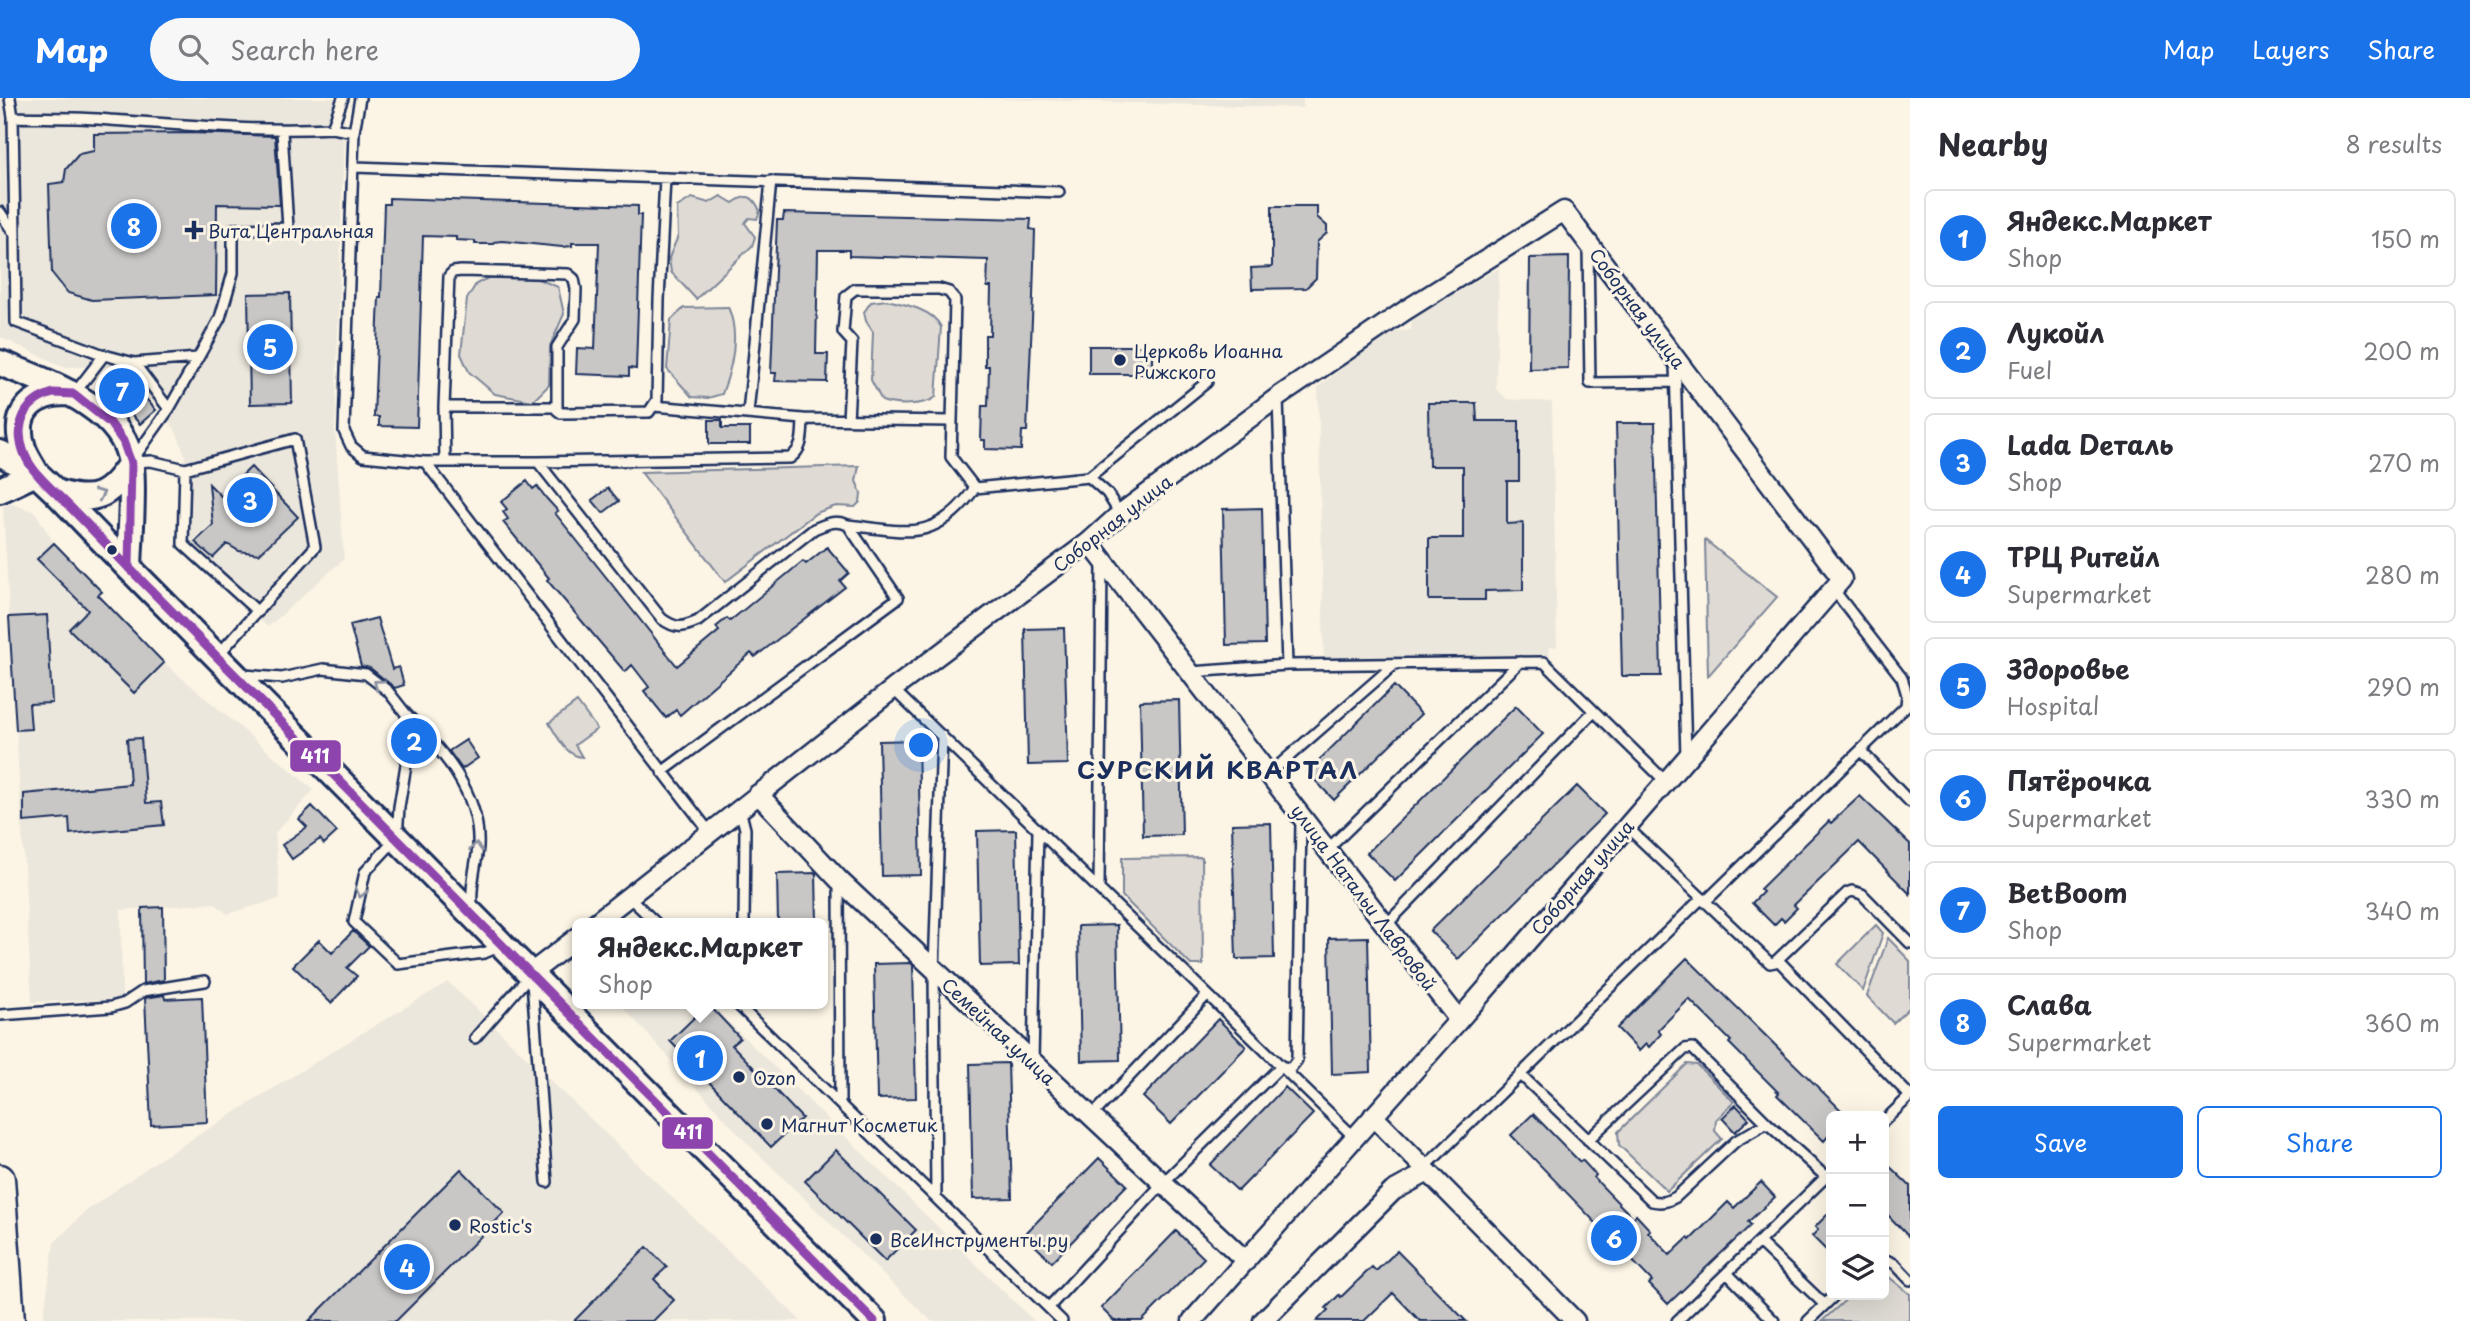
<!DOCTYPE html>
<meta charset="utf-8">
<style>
:root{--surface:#fff;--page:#f7f7f7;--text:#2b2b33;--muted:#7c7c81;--line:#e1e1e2;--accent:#1a73e8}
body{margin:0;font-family:"Playpen Sans",sans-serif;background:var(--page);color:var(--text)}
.controls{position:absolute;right:21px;bottom:21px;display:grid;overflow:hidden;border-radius:10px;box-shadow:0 7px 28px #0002}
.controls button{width:63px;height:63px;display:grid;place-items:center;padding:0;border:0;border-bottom:2px solid var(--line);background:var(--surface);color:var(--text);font:35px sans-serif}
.you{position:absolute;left:922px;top:648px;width:24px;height:24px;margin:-18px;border:5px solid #fff;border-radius:50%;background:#1a73e8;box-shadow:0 0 0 10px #1a73e833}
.badge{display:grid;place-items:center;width:46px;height:46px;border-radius:50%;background:var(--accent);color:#fff;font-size:23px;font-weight:700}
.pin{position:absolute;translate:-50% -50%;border:4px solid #fff;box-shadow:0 2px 7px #0006}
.popup{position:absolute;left:572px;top:820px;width:256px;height:91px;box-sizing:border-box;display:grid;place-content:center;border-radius:10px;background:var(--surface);filter:drop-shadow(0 2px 5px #0005);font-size:23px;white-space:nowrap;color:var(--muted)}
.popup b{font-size:26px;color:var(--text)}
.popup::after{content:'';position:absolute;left:50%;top:100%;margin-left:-14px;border:14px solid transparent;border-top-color:var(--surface)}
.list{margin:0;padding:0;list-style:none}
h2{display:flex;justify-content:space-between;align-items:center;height:91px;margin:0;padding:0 28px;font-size:30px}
h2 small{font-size:23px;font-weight:400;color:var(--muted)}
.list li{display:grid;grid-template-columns:46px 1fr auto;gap:21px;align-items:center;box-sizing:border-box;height:98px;margin:0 14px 14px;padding:0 14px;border:2px solid var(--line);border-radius:10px}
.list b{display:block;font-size:26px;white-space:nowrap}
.list p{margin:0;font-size:23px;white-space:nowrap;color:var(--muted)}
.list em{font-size:23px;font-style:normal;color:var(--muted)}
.actions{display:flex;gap:14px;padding:21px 28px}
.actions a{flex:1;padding:16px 0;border:2px solid var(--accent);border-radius:10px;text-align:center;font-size:24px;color:var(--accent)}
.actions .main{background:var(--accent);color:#fff}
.icon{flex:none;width:38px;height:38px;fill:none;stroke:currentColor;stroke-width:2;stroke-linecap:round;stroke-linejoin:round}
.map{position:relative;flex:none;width:1910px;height:1223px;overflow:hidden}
header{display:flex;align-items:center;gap:42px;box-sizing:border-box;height:98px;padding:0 35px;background:var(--accent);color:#fff}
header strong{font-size:33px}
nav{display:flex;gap:38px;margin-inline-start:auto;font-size:24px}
.search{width:490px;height:63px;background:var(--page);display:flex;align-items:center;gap:18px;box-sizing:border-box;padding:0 24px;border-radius:38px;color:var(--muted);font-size:26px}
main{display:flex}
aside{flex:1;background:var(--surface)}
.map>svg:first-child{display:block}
.built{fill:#ece7dc}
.green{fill:#dfdbd4;stroke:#7d8599;stroke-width:2}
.building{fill:#c8c7c6;stroke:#1b2f5e;stroke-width:2}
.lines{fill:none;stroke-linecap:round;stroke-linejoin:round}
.service-casing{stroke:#1b2f5e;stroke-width:14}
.minor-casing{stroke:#1b2f5e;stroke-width:23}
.secondary-casing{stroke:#1b2f5e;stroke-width:30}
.primary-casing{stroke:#1b2f5e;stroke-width:33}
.service{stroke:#fcf5e5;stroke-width:9}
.minor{stroke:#fcf5e5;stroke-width:18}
.secondary{stroke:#fcf5e5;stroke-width:24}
.primary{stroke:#fcf5e5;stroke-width:28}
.bus-1-casing{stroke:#fcf5e5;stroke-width:14}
.bus-1{stroke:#8e44ad;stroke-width:9}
.oneway{stroke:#8c92a2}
.poi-dot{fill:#1b2f5e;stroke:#fcf5e5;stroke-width:2.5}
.labels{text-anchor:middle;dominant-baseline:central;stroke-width:6;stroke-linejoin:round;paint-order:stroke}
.poi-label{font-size:18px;fill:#1b2f5e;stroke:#fcf5e5;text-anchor:start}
.street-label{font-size:18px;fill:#1b2f5e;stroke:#fcf5e5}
.district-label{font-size:24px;font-weight:bold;letter-spacing:2px;fill:#1b2f5e;stroke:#fcf5e5}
.line-badge{stroke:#fcf5e5;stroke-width:2.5}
.badge-label{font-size:19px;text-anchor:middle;font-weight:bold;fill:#fff}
</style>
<header>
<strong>Map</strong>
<div class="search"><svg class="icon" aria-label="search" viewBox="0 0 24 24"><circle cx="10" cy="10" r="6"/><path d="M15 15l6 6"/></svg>Search here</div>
<nav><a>Map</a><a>Layers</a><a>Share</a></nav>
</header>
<main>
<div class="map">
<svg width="1910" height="1223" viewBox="0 0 1910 1223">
<rect width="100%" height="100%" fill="#fcf5e5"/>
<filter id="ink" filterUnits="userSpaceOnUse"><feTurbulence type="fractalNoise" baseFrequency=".0143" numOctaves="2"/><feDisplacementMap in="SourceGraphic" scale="14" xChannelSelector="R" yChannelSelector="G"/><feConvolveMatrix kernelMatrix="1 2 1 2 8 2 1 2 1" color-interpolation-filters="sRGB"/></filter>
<g filter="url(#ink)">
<path class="built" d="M 0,0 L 345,0 L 335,330 L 344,461 L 268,529 L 190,463 L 177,444 L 180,386 L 185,357 L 175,331 L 125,269 L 64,269 L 0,239 Z
M 968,0 L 1303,0 L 1303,10 Z
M 1499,170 L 1496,291 L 1507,301 L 1552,304 L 1557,549 L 1549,549 L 1550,561 L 1324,563 L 1318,289 L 1388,234 L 1411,232 L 1412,220 Z
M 10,405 L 35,414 L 54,445 L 38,461 L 149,575 L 162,563 L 314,692 L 275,735 L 280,801 L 227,816 L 215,805 L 121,812 L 122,901 L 32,904 L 3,409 Z
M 448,884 L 801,1223 L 43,1223 L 54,1145 L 85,1114 L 152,1066 L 354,940 Z
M 620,906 L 710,906 L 1034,1223 L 931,1223 L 747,1045 Z"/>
<path class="green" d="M 721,98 L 733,105 C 747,95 753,97 760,113 L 757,121 L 749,120 L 745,125 L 755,139 L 752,148 L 696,201 L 671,174 L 669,160 L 678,138 L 677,109 L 692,100 L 709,105 Z
M 533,179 L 558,189 L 564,216 L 550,248 L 549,287 L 533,303 L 495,296 L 469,274 L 461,256 L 467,201 L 476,186 L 488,180 Z
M 887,202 C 905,206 933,212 941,229 L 936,299 C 925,308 895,308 882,303 L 871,282 L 873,234 L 866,223 L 864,214 L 871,204 Z
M 728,209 C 740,236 732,270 722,296 L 708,300 L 692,299 L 667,271 L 671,222 L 684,210 Z
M 859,368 L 856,383 L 861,395 L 860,404 L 855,409 L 836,408 L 816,415 L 725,484 L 641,374 Z
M 1705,442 L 1777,499 L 1708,578 Z
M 577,604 L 597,631 L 575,647 L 582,659 C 566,658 557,638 549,625 Z
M 1202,759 L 1203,867 L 1191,867 L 1122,798 L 1122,760 Z
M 1876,827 L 1883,835 L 1863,893 L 1837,866 Z
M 1888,840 L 1910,863 L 1910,909 L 1893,925 L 1867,898 Z
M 1687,966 L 1697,967 L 1734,1004 L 1716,1022 L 1715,1033 L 1722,1041 L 1667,1093 L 1619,1047 L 1618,1034 Z
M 1884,1175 L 1910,1196 L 1910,1223 L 1822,1223 L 1851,1197 L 1884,1197 Z"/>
<path class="building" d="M 190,35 L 275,38 L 280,107 L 217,106 L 216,197 L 92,202 L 68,195 L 52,175 L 49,86 L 64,84 L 66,71 L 79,56 L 94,53 L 94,36 Z
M 389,100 L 638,108 L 638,117 L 641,117 L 636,271 L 629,270 L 629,278 L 576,276 L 577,250 L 595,251 L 599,145 L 572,145 L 572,148 L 562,149 L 502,143 L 494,144 L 494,146 L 475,146 L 475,143 L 456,142 L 456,139 L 423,138 L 417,329 L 379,328 L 379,319 L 374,319 L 376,270 L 379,199 L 381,199 L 384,106 L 389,106 Z
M 1272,108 L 1317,108 L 1317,119 L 1327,128 L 1327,135 L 1317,144 L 1316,180 L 1306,190 L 1252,191 L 1251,170 L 1272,169 Z
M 784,115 L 1031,121 L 1030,131 L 1035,132 L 1033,199 L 1027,333 L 1022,333 L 1021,352 L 985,351 L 985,342 L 981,342 L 982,308 L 988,308 L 989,268 L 985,268 L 985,237 L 990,237 L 991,189 L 987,189 L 988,162 L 849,158 L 849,152 L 818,152 L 816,256 L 828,256 L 827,284 L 775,283 L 776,275 L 771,275 L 777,122 L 783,122 Z
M 1569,159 L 1568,270 L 1529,271 L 1530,160 Z
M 290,195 L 292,305 L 250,306 L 248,196 Z
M 1089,248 L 1152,248 L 1152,276 L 1089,276 Z
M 120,272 L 156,312 L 140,326 L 104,287 Z
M 1428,305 L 1476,305 L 1477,323 L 1519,323 L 1519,383 L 1507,383 L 1507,426 L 1523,425 L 1523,492 L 1485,493 L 1485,502 L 1429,502 L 1429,440 L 1463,440 L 1463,368 L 1429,368 Z
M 709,322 L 722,322 L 722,330 L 750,330 L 750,346 L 709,346 Z
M 1616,325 L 1655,325 L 1661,578 L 1622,578 Z
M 251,369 L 298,419 L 259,456 L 239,453 L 227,446 L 213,460 L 195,444 L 213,427 L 209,386 L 221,398 Z
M 527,383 L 533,391 L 537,388 L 547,401 L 558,413 L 555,415 L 677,568 L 719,533 L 716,529 L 727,520 L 730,523 L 803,463 L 806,466 L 827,449 L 849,475 L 840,483 L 845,489 L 755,559 L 751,555 L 680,617 L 676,612 L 666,620 L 644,593 L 649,589 L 632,567 L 625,574 L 547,482 L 549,480 L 503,424 L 508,421 L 503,414 L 507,411 L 501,404 Z
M 608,390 L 619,403 L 603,415 L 592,402 Z
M 1262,410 L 1265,546 L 1226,547 L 1223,411 Z
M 54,445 L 102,494 L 98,497 L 164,565 L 134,595 L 69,531 L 88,512 L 37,461 Z
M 47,517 L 52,605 L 29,606 L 31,631 L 16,632 L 9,519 Z
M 377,520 L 392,571 L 399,569 L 404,587 L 395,590 L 370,570 L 361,568 L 350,527 Z
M 1064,530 L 1068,666 L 1028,667 L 1025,531 Z
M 1394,588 L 1421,616 L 1334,702 L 1307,674 Z
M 1179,602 L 1182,737 L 1143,738 L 1140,603 Z
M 1516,608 L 1543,636 L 1395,783 L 1367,755 Z
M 141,640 L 146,705 L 161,704 L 164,727 L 70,736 L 69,720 L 24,724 L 24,696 L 130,686 L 127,641 Z
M 466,642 L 478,660 L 462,671 L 449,653 Z
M 918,642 L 921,777 L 882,778 L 879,643 Z
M 1577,688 L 1605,716 L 1458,861 L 1430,833 Z
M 1860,698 L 1910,746 L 1910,796 L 1859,744 L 1794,807 L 1797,810 L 1784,823 L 1781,820 L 1774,827 L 1752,805 L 1763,794 L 1760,791 L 1829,723 L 1831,725 Z
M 312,708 L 337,734 L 324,746 L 320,741 L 292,761 L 282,747 L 307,729 L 299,721 Z
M 1271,725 L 1274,860 L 1236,861 L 1232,726 Z
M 1016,732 L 1019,867 L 980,868 L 977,733 Z
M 816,775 L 817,825 L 778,825 L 777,776 Z
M 163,809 L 164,882 L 143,886 L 142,810 Z
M 1117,827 L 1120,962 L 1081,963 L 1078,828 Z
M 353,833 L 369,848 L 347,870 L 357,878 L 331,905 L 293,868 L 319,842 L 332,855 Z
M 1368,839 L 1371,974 L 1332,976 L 1329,840 Z
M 1687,860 L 1847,1018 L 1831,1018 L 1831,1035 L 1824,1043 L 1777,997 L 1779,995 L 1729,945 L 1731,943 L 1689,901 L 1658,932 L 1661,936 L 1649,949 L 1646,946 L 1639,953 L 1617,930 Z
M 911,865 L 913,867 L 916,1000 L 877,1001 L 874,866 Z
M 164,897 L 165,901 L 202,899 L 207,1024 L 151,1027 L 145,900 Z
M 708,906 L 740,940 L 732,947 L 802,1020 L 771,1049 L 670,943 Z
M 1218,921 L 1246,949 L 1171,1026 L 1143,999 Z
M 1008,965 L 1012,1100 L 973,1101 L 970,966 Z
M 1285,989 L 1313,1016 L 1238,1093 L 1210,1067 Z
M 1736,1007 L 1749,1021 L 1735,1034 L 1722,1020 Z
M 1533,1016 L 1580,1064 L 1582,1062 L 1596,1077 L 1594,1080 L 1633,1120 L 1636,1117 L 1650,1132 L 1648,1134 L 1670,1157 L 1688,1140 L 1690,1142 L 1728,1104 L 1734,1110 L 1761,1084 L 1775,1099 L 1748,1124 L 1751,1127 L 1668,1206 L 1649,1186 L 1652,1183 L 1511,1037 Z
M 836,1052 L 916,1132 L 885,1163 L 805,1083 Z
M 1099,1060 L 1127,1087 L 1052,1164 L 1024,1137 Z
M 1884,1063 L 1910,1088 L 1910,1140 L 1884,1113 Z
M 461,1071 L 504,1115 L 396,1223 L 309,1223 Z
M 1831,1113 L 1831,1157 L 1812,1138 L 1818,1132 L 1815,1129 Z
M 1176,1133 L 1204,1160 L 1142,1223 L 1114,1223 L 1101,1210 Z
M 647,1149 L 667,1169 L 654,1181 L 674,1202 L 653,1223 L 574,1223 Z
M 1397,1153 L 1466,1223 L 1420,1223 L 1393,1195 L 1364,1223 L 1317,1223 L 1328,1212 L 1326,1210 L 1339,1197 L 1341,1199 L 1372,1169 L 1376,1173 Z"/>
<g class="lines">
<g class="service-casing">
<path id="service" d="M 10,0 L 13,19
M 343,0 L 332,30 L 354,34 L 344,333 L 351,348 L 363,358 L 425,364
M 354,34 L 360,0
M 354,69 L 1059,94
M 0,114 L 15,137 L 16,224 L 104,257 L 134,265 L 169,311 L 134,360
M 15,137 L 13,19 C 45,20 78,19 110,22 C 185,27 257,34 332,30
M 1588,149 L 1590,285 L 1676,284
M 134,265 L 198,260 L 220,220 L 233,175 L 233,131 L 288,130 L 282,33
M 1675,266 L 1686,658
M 74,296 L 104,257
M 1278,301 L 1287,567
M 654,308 L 803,321
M 444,309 L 445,364
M 557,309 L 444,309 L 449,178 L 453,174 L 461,173 L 568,176 L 574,181 L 576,191 L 575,221 L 557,249 L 557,312 L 561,315 L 649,314 L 657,302 L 659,202 L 665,80
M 169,311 L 198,260
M 748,315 L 771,83
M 848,322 L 852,244 L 843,234 L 846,198 L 855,191 L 939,191 L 949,194 L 955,202 L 952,323
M 133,364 L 151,363 L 185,371
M 538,364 L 790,360 C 804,350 802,337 803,321 L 952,323 L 951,359 L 975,390
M 1120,416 L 1107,395 L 1089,379 L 1207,284
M 848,427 C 908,434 935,445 975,390 L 1089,379
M 218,557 L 315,449 L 295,341 L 185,371 L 183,446 L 258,514
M 1191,574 L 1287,567 L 1544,564 L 1665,683
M 244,577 L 282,580 L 323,571 L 366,576 L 388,593 L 406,616 L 409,649 L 399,709 L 397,740 L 365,774 L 354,824 L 398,866 L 484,855 L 499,849
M 893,591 L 1354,1039
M 406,616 C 442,652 481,695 478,749 C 476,769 470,787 472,808
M 1861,653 L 1910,704
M 662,674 L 898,500 L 848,427 C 835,421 826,426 814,431 L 698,523 C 682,530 676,531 662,521 L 538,364 L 425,364 L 711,736
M 1270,675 L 1395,566
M 740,711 L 745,731 L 744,825
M 1626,728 L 1770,865 L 1775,864 L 1847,795 L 1852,793 L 1862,796 L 1910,845
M 1328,751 L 1520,564
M 839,784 L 840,1006
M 1099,791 L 1102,464
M 629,799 L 656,825
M 1705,804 L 1906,608 L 1907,597 L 1902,580 L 1833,491
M 1386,827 L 1594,613
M 1778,862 L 1910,998 L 1884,1023
M 532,884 L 547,1084
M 737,906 L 1062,1223
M 0,917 L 111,909 L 125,905 L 143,893 L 205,883
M 475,940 L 530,877
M 1033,962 L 1038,732
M 1520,976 L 1652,1103 C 1661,1105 1667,1104 1676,1099 L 1736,1043 L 1767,1025
M 1091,1019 L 1207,897
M 1588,1042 L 1685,951 L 1692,950 L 1767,1025 L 1826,1079
M 1424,1070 L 1702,800
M 936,1099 L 934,873 L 942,638
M 1759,1144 L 1825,1207
M 1884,1161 L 1895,1166 L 1910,1182
M 1727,1175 L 1774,1223
M 1049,1209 L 1164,1084 L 1281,968 L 1290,971 L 1297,962 L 1301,722
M 1677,1223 L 1831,1074
M 1808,1223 L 1835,1197"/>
</g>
<g class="minor-casing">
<path id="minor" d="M 1089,444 L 1459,922
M 758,696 L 839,782 L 1246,1163
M 595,825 L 893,591 L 1089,444 L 1120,416 L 1278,299 L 1406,212 L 1564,113 L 1842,481 L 1459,922 L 1192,1223
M 531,875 L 578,839
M 1373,1018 L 1575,1223
M 1263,1223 L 1393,1093 L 1428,1074"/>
</g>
<g class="secondary-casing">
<path id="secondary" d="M 0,265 C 44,283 126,309 131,367 C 134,400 130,436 129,470
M 0,355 L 36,375 L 56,394 L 129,470 L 874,1223
M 36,375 C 32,367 26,359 23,350 C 11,312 35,294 70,295
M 0,392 L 36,375
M 56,394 C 94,407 110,398 131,365"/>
</g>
<g class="primary-casing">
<path id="primary" d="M 0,1081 L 10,1223"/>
</g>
<use href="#service" class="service"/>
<use href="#minor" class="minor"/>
<use href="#secondary" class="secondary"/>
<use href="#primary" class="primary"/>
<g class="bus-1-casing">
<path id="bus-1" d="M 53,295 L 74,296 L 110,325 L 123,343 L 131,365 L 129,470 C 111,452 94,433 76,415 C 64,402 49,390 38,377 C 12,348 12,307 53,295 Z
M 129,470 L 874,1223"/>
</g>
<use href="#bus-1" class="bus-1"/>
</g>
<defs><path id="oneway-chevron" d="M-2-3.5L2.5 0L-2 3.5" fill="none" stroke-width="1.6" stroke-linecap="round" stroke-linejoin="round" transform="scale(1.75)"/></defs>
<g class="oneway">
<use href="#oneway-chevron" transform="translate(100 396) rotate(-24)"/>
<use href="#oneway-chevron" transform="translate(378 586) rotate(-143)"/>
<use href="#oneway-chevron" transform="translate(476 749) rotate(-87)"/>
<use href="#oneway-chevron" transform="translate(361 795) rotate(102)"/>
</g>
</g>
<g class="poi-dot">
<path d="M190.5 121.5h7v7h7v7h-7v7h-7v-7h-7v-7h7z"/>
<circle cx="1120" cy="262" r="7"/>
<circle cx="112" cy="452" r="6"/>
<circle cx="739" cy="979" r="7"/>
<circle cx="767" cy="1026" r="7"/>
<circle cx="455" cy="1127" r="7"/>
<circle cx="876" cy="1141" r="7"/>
</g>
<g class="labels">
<g class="poi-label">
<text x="208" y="132">Вита Центральная</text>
<text x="1134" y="252">Церковь Иоанна<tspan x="1134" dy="21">Рижского</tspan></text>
<text x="753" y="979">Ozon</text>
<text x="781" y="1026">Магнит Косметик</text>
<text x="469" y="1127">Rostic's</text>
<text x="890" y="1141">ВсеИнструменты.ру</text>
</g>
<g class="street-label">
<text transform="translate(1638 210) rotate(53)">Соборная улица</text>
<text transform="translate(1112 425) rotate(-38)">Соборная улица</text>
<text transform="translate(1582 779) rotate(-49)">Соборная улица</text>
<text transform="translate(1364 799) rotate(53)">улица Натальи Лавровой</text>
<text transform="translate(999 933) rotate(43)">Семейная улица</text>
</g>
<g class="district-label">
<text x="1218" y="671">СУРСКИЙ КВАРТАЛ</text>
</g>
</g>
<g class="line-badge">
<rect x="289" y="641" width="53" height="34" rx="7" fill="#8e44ad"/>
<rect x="661" y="1018" width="53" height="34" rx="7" fill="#8e44ad"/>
</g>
<g class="badge-label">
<text x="315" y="665">411</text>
<text x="688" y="1041">411</text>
</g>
</svg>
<div class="controls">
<button>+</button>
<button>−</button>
<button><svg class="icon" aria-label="layers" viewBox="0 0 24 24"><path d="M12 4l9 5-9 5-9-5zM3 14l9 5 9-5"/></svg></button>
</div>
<div class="you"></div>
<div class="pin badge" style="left:700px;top:960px">1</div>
<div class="popup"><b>Яндекс.Маркет</b>Shop</div>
<div class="pin badge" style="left:414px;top:643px">2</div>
<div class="pin badge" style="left:250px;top:402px">3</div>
<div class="pin badge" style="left:407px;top:1169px">4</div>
<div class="pin badge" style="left:270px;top:249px">5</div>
<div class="pin badge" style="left:1614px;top:1140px">6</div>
<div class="pin badge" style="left:122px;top:293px">7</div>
<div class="pin badge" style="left:134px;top:128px">8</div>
</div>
<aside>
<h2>Nearby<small>8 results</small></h2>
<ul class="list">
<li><span class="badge">1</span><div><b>Яндекс.Маркет</b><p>Shop</p></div><em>150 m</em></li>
<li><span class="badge">2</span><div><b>Лукойл</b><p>Fuel</p></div><em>200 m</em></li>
<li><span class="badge">3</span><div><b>Lada Dеталь</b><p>Shop</p></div><em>270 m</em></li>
<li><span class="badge">4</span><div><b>ТРЦ Ритейл</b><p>Supermarket</p></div><em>280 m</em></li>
<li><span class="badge">5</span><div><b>Здоровье</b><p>Hospital</p></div><em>290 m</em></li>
<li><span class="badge">6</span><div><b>Пятёрочка</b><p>Supermarket</p></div><em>330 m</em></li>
<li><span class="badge">7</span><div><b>BetBoom</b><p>Shop</p></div><em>340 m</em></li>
<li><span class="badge">8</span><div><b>Слава</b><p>Supermarket</p></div><em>360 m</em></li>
</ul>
<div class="actions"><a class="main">Save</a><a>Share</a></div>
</aside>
</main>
